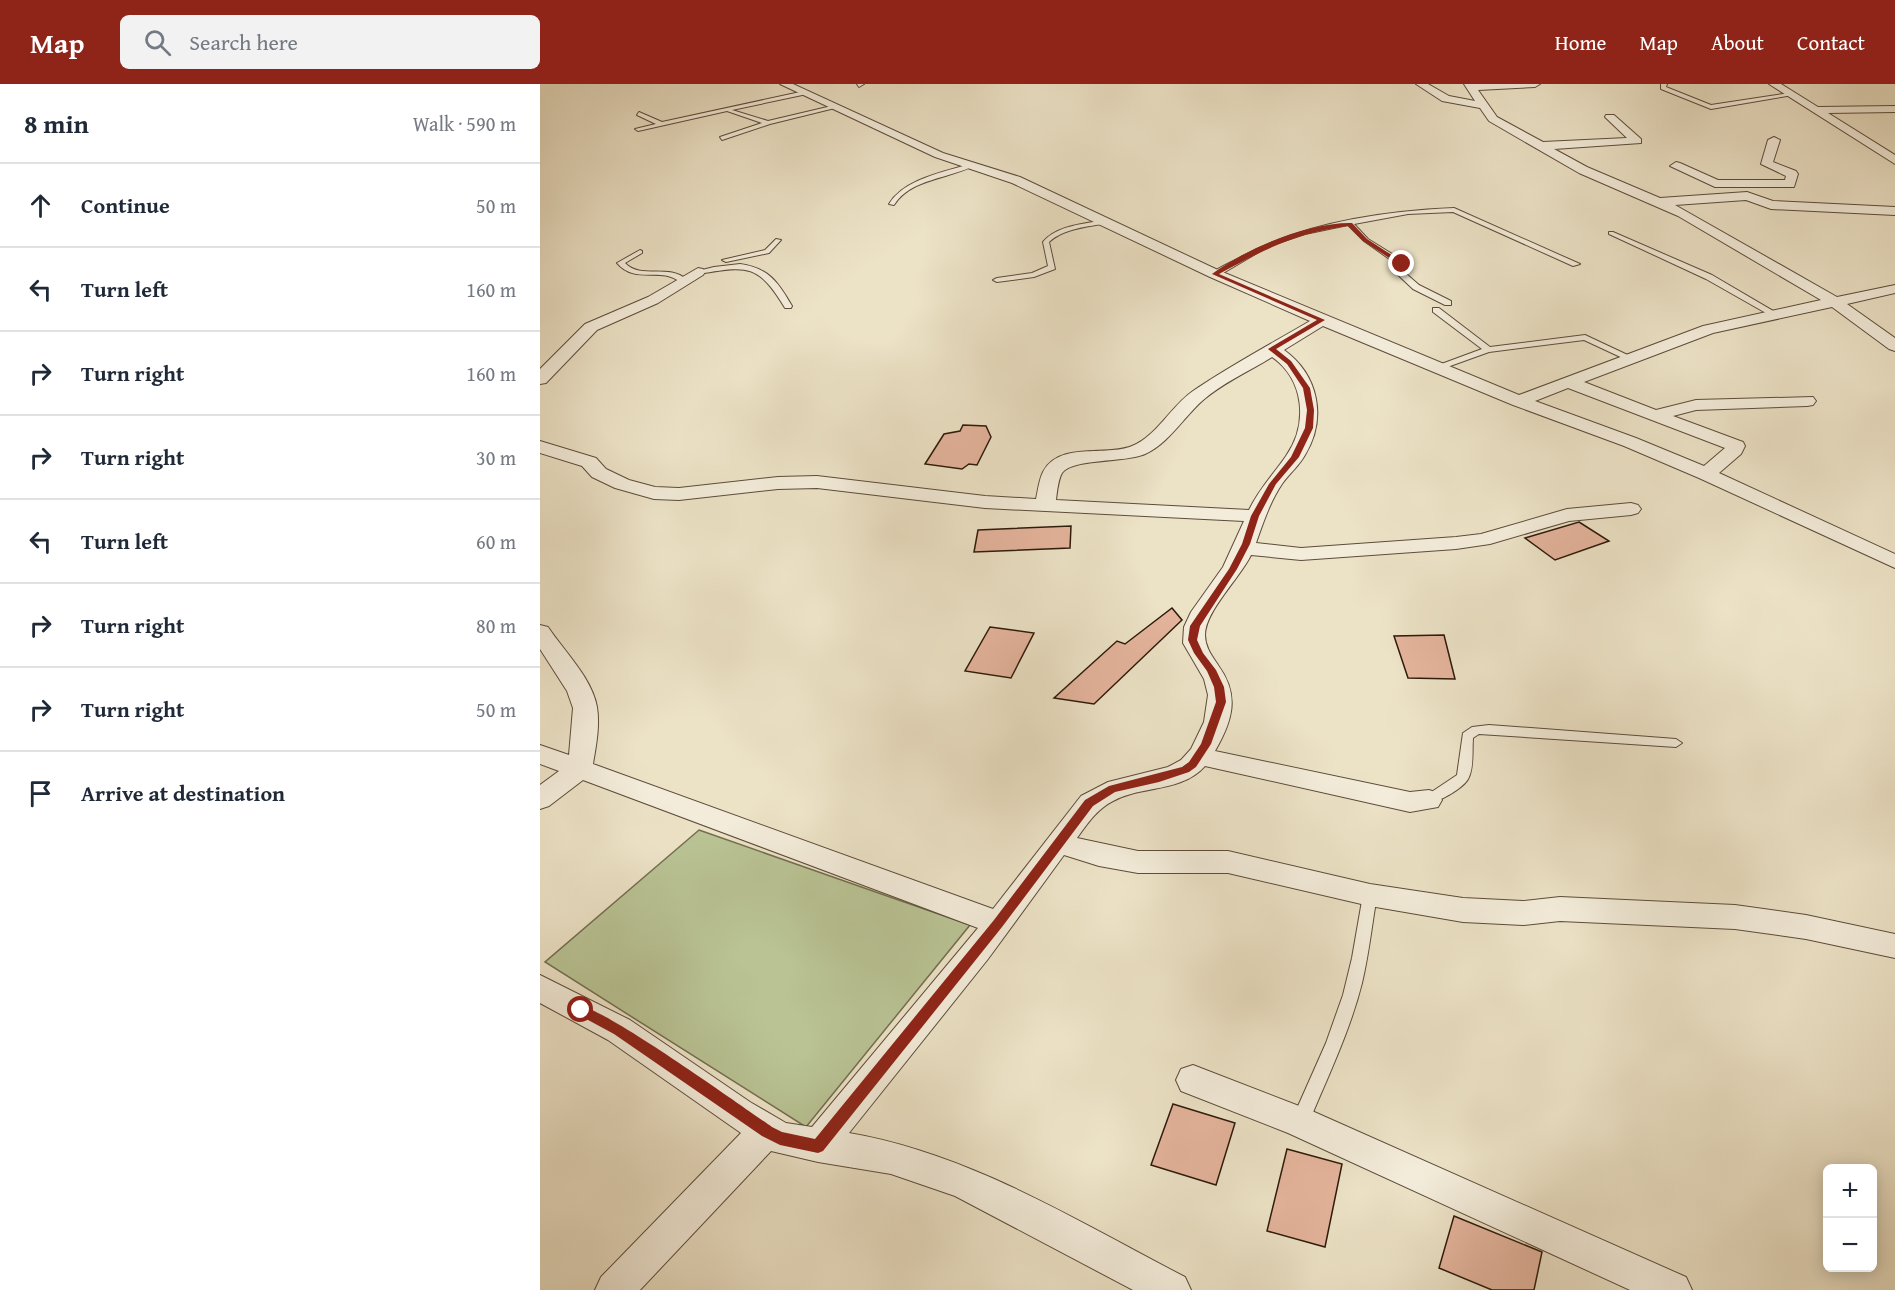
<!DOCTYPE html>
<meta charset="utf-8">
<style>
:root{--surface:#fff;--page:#f2f2f3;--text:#1f2937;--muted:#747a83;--line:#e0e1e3;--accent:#8f2418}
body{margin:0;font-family:"Gentium Book Plus",serif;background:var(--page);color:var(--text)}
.controls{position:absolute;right:18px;bottom:18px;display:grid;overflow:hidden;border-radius:9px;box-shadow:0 3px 15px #0003}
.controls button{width:54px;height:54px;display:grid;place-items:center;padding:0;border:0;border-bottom:2px solid var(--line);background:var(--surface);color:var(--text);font:30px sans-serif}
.stop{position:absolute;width:18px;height:18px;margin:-14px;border:4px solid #8f2418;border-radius:50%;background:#fff}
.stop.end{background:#8f2418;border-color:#fff;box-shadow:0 2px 6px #0008}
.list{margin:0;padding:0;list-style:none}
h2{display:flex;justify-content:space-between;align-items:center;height:78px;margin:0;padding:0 24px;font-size:26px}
h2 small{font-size:20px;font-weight:400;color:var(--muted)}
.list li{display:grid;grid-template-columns:39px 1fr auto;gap:18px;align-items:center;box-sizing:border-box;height:84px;padding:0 24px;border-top:2px solid var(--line)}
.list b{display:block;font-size:22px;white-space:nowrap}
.list em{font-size:20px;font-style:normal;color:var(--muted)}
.icon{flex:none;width:33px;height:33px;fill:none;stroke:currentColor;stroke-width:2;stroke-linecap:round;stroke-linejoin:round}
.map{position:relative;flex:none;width:1355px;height:1206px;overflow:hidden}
header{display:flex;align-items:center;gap:36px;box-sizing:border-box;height:84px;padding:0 30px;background:var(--accent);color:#fff}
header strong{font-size:28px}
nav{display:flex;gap:33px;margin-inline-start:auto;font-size:21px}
.search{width:420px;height:54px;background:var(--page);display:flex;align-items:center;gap:15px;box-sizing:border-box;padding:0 21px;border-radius:9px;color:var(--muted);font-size:22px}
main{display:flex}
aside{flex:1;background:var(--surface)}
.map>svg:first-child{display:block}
.green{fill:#b9c394;stroke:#736e50;stroke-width:1.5}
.building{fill:#e4b49c;stroke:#2d1a0b;stroke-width:1.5}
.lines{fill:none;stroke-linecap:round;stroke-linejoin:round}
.lane-casing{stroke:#5d4c3a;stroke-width:2}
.street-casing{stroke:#5d4c3a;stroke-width:2}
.lane{fill:#f3ecda;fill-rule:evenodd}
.street{fill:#f3ecda;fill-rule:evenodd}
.route{fill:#8f2418}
</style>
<header>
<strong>Map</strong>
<div class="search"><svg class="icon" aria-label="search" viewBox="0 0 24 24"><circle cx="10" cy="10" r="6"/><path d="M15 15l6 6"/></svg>Search here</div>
<nav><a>Home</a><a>Map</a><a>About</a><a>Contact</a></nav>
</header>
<main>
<aside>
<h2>8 min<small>Walk · 590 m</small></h2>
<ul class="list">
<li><svg class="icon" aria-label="ahead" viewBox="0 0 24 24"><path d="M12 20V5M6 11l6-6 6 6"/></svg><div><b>Continue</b></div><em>50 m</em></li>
<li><svg class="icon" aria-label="left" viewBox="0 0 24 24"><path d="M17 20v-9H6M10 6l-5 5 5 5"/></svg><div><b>Turn left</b></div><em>160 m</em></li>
<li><svg class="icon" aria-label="right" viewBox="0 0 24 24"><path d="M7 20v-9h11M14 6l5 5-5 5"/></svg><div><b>Turn right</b></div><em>160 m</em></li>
<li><svg class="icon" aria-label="right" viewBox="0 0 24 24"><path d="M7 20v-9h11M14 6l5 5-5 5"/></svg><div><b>Turn right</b></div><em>30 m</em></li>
<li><svg class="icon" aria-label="left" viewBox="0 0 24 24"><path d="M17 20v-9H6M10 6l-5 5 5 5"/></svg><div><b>Turn left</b></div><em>60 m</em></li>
<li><svg class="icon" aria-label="right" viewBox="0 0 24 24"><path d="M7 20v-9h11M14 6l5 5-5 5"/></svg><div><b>Turn right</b></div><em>80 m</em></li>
<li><svg class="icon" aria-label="right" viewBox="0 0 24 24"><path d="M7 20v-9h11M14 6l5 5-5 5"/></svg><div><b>Turn right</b></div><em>50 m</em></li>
<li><svg class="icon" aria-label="arrive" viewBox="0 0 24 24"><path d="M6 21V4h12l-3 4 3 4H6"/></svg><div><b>Arrive at destination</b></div></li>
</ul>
</aside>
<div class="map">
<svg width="1355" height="1206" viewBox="0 0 1355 1206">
<rect width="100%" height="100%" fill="#ece2c6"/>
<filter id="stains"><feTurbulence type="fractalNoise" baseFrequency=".00333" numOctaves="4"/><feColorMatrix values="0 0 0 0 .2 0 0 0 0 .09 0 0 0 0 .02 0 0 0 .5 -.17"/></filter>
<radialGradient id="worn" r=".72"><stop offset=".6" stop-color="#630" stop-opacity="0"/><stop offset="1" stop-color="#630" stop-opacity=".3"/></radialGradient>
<path class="green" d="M 159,746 L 430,841 L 266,1043 L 5,878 Z"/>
<path class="building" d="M 423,341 L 446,342 L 451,353 L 437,381 L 429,380 L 422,385 L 385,380 L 404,350 L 420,347 Z
M 1039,438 L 1069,457 L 1015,476 L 985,454 Z
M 531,442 L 530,464 L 434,468 L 438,446 Z
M 632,524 L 642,536 L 554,620 L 514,614 L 577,557 L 585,560 Z
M 450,543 L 494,549 L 471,594 L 425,587 Z
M 904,551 L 915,595 L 868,594 L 854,552 Z
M 633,1020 L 695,1039 L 676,1101 L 611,1081 Z
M 747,1065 L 802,1080 L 785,1163 L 727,1147 Z
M 914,1132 L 1002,1168 L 994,1206 L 952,1206 L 899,1184 Z"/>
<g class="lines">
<g class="lane-casing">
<path id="lane" d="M 317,0 L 324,0 L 319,3 Z
M 1121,0 L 1127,0 L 1126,3 L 1171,21 L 1250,9 L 1253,11 L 1171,25 L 1121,5 Z
M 265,7 L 267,10 L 192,26 L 228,37 L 296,21 L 299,23 L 230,40 L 182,56 L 180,53 L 222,39 L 187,27 L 98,47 L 95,45 L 116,40 L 97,31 L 99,28 L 122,38 Z
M 430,80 L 435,81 C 410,95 371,94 354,121 L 349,120 C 364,95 404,88 430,80 Z
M 914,124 L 1040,180 L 1033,182 L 913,128 L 868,130 L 814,140 L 828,155 L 865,178 L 864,188 L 879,201 L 911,217 L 911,221 L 905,221 L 873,205 L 856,189 L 858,181 L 824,157 L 808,141 L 765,150 L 729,162 L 678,192 L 671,190 C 679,183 690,179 699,174 C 762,139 843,127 914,124 Z
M 565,136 L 567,137 L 567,139 C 548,143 524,144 509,158 L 515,185 L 494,193 L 457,198 L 453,196 L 457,194 L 492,189 L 508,182 L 503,158 C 517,141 545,140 565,136 Z
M 1069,148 L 1073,148 L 1172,191 L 1240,231 L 1233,233 L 1166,195 L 1069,150 Z
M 236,155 L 241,156 L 229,169 L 186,178 L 182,176 L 225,166 Z
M 100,166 L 102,167 L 102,169 L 85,179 C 101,196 129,179 147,196 L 140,198 C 120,182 96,201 77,179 Z
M 200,180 C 229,184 238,198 252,222 L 251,224 L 245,224 C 218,179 207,182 158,190 L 154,188 L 174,183 Z
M 893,224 L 899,224 L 950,263 L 1045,251 L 1094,274 L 1087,276 L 1044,256 L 949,268 L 899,286 L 895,284 L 896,282 L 942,265 L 893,228 Z
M 949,641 L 1136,655 L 1142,659 L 1136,663 L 939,650 L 933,654 C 932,666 934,682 929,693 C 926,703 894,722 884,719 L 882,716 L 884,713 L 917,691 L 923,649 L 932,643 Z
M 830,805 L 835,807 L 837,811 C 832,840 829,870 822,899 C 810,947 788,992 769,1038 L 766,1044 L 760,1046 L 754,1044 L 751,1038 L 786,959 L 803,911 L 812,874 L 823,811 L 825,807 Z"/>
</g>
<g class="street-casing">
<path id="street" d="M 240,0 L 253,0 L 403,69 L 480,93 L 680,187 L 979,311 L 1163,242 L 1281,216 L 1138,132 L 1039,89 L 949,37 L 940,24 L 902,17 L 876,0 L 888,0 L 909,12 L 935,17 L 924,0 L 1000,0 L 995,3 L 938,6 L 957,33 L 1003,58 L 1087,54 L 1065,33 L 1066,31 L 1074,31 L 1101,55 L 1101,59 L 1014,65 L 1047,83 L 1120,114 L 1207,108 L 1233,117 L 1355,123 L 1355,131 L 1231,125 L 1206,116 L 1135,121 L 1297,213 L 1355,201 L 1355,209 L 1307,220 L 1355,254 L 1355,267 L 1349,265 L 1292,223 L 1173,249 L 1044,298 L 1116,326 L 1156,316 L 1273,313 L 1276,317 L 1273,321 L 1267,322 L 1156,326 L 1133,332 L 1203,358 L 1205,362 L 1201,370 L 1179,389 L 1355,470 L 1355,484 L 1159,394 L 1084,362 L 973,321 L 783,242 L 744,266 C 779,291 787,335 765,371 C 759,382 749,390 742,400 C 730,418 723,439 716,459 L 761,464 L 916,453 L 941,450 L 1027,425 L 1091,419 L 1098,421 L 1101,425 L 1098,429 L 1091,431 L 1029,437 L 950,460 L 916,465 L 761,476 L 711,471 C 700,494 665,527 665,551 C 665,563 672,572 678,581 C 700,611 693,636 675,667 L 870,708 L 889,706 L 898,709 L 902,716 L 898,723 L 870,728 L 665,682 C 641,709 602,701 573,717 C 557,725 547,740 537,754 L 598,767 L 688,767 L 830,800 L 923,814 L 983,817 L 1020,813 L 1195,821 L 1266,831 L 1355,850 L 1355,874 L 1266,855 L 1195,845 L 1020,837 L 983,841 L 923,838 L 830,822 L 688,789 L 598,789 L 559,782 L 524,771 L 448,875 L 309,1049 C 431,1070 537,1137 645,1193 L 651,1206 L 593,1206 L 415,1112 L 351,1090 L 278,1078 L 231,1067 L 100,1206 L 55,1206 L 61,1193 L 201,1049 L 68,956 L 0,919 L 0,891 L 90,936 L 210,1018 L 246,1039 L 272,1043 L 438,844 L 43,696 L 9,722 L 0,725 L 0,701 L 19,687 L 0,680 L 0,661 L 29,671 L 33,624 L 27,607 L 0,565 L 0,541 L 8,543 C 24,567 52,594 57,623 C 60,642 56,662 53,680 L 453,825 L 541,712 L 568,698 L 628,683 L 641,676 L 651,665 L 664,638 L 668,611 L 664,595 L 643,559 L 644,543 L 651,528 L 683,483 L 704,437 L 445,424 L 277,404 L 238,405 L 139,416 L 114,415 L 75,404 L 52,393 L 42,382 L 0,369 L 0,357 L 56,374 L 66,385 L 89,396 L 115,403 L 139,404 L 238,393 L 277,392 L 445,412 L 496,415 C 498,406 499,396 503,388 C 519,357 566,373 592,362 C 617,352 631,322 653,307 C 691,281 731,260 770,237 L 670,193 L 472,99 L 395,73 ZM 732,273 C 765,296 768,341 746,372 C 733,391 719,405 709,426 L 516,416 C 517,408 518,396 522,389 C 533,374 585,379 605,370 C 628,360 644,333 662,317 C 682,299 710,287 732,273 ZM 1028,304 L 1185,364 L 1164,382 L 1096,354 L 995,317 Z
M 1229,0 L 1241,0 L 1278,23 L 1355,22 L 1355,28 L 1288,29 L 1355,71 L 1355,80 Z
M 1234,53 L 1240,56 L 1233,78 L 1256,87 L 1258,90 L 1254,103 L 1175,103 L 1130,82 L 1136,78 L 1140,79 L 1178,96 L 1245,96 L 1246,92 L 1221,80 L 1228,56 Z
M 158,184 L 163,185 L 165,188 L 163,191 L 118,219 L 57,246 L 6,299 L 0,300 L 0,285 L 45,240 L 108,213 Z
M 653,981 L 772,1027 L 1146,1193 L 1152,1206 L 1090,1206 L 748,1049 L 641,1007 L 636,996 L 641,985 Z"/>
</g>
<use href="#lane" class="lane"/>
<use href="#street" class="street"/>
</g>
<path class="route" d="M 812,139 L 827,155 L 864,179 L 864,181 L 860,181 L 823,157 L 808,142 C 756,149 725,165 679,190 L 785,236 L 736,265 L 751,277 L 770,304 L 774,326 L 773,344 L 759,373 L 736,400 L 719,432 L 710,460 L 697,485 L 660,542 L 657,556 L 663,569 L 676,586 L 684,603 L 686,618 L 671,660 L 656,683 L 649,688 L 619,698 L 575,708 L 553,722 L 462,843 L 283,1067 L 278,1069 L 240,1061 L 222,1052 L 74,950 L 37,930 L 35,926 L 37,922 C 54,916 207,1026 232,1043 L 242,1048 L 275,1055 L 454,836 L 545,716 L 569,702 L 642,683 L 649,678 L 661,660 L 676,618 L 674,603 L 667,587 L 654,569 L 648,556 L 650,542 L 689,485 L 702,460 L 711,432 L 729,400 L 751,373 L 765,344 L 767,326 L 763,304 L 747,280 L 728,265 L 777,236 L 672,190 C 705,165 769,138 812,139 Z"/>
<rect width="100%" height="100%" filter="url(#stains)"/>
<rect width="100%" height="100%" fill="url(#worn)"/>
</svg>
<div class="controls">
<button>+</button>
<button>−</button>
</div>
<div class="stop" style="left:41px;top:926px"></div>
<div class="stop end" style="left:862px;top:180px"></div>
</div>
</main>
